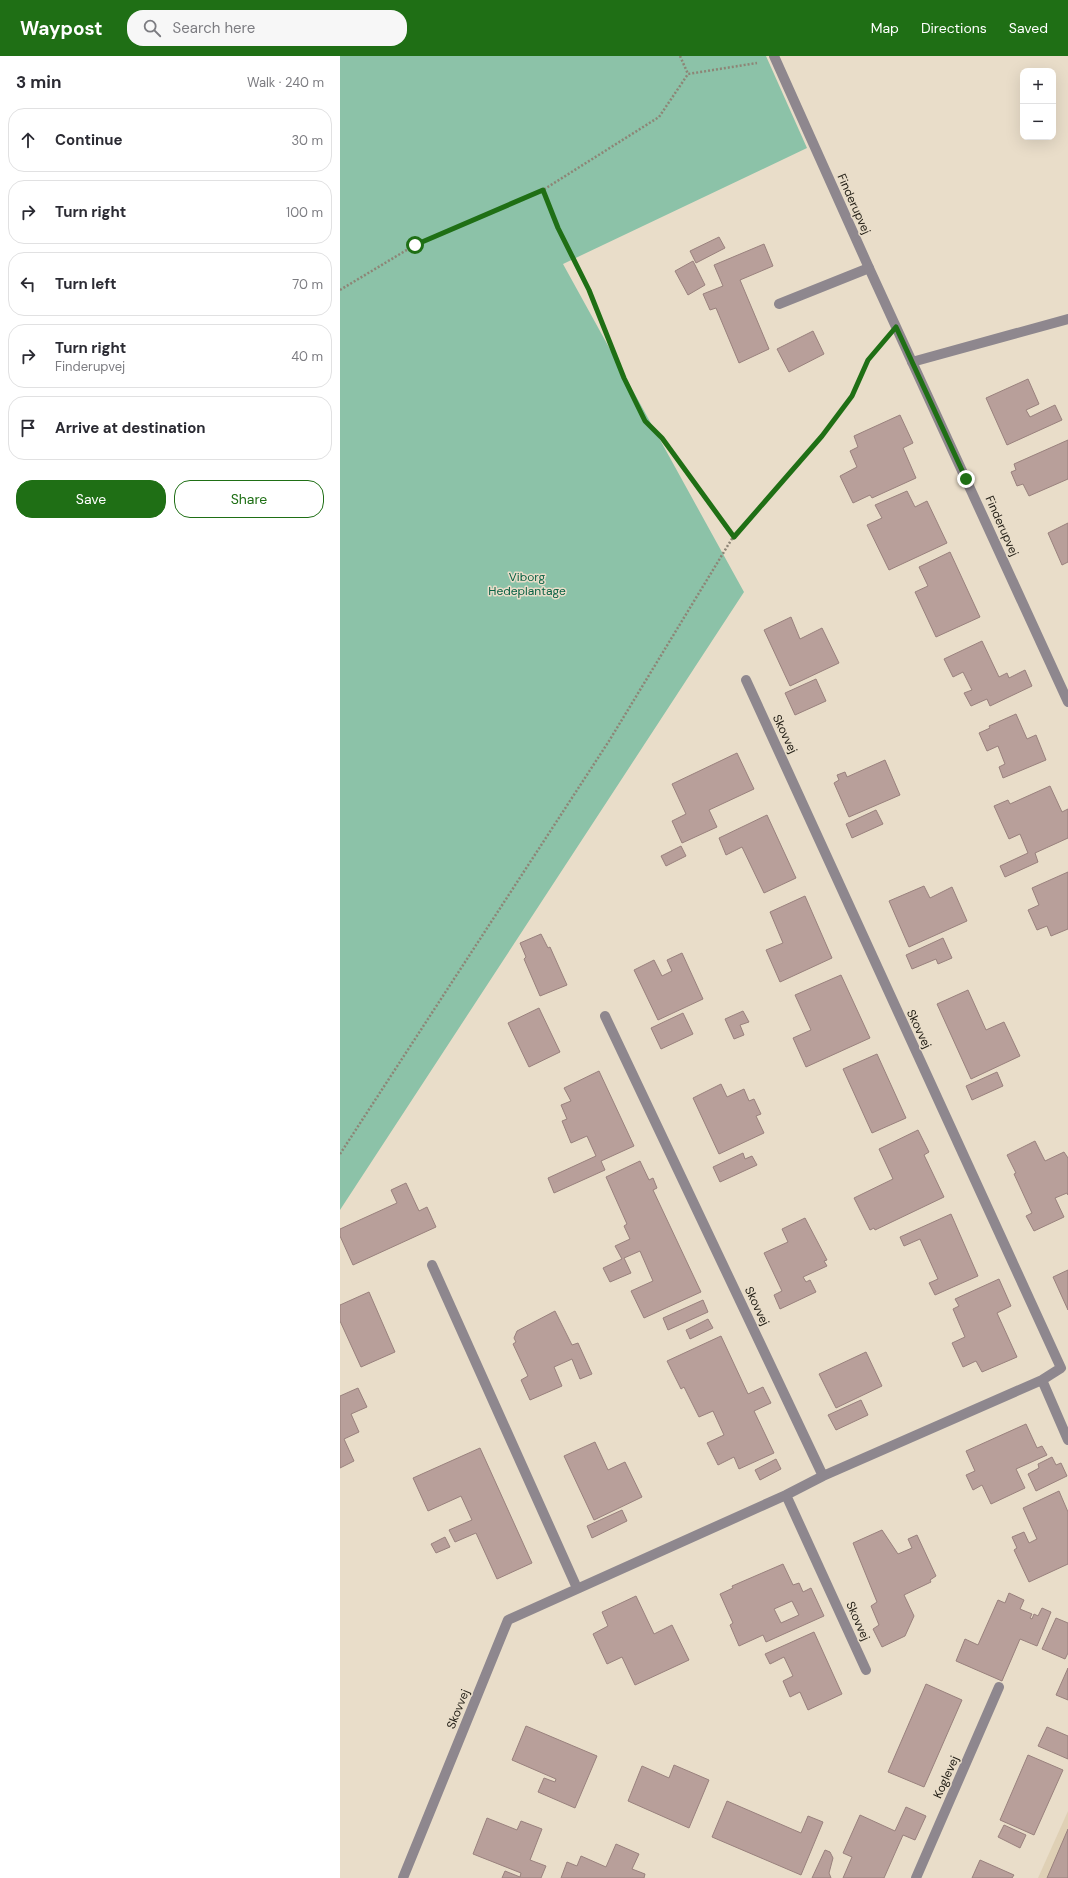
<!DOCTYPE html>
<meta charset="utf-8">
<style>
:root{--surface:#fff;--page:#f7f7f7;--text:#2b2b33;--muted:#7c7c81;--line:#e1e1e2;--accent:#1f6f15}
body{margin:0;font-family:"DM Sans",sans-serif;background:var(--page);color:var(--text)}
.controls{position:absolute;right:12px;top:12px;display:grid;overflow:hidden;border-radius:8px;box-shadow:0 4px 16px #0002}
.controls button{width:36px;height:36px;display:grid;place-items:center;padding:0;border:0;border-bottom:1px solid var(--line);background:var(--surface);color:var(--text);font:20px sans-serif}
.stop{position:absolute;width:12px;height:12px;margin:-9px;border:3px solid #1f6f15;border-radius:50%;background:#fff}
.stop.end{background:#1f6f15;border-color:#fff;box-shadow:0 1px 4px #0008}
.list{margin:0;padding:0;list-style:none}
h2{display:flex;justify-content:space-between;align-items:center;height:52px;margin:0;padding:0 16px;font-size:17px}
h2 small{font-size:13px;font-weight:400;color:var(--muted)}
.list li{display:grid;grid-template-columns:26px 1fr auto;gap:12px;align-items:center;box-sizing:border-box;height:64px;margin:0 8px 8px;padding:0 8px;border:1px solid var(--line);border-radius:16px}
.list b{display:block;font-size:15px;white-space:nowrap}
.list p{margin:0;font-size:13px;white-space:nowrap;color:var(--muted)}
.list em{font-size:13px;font-style:normal;color:var(--muted)}
.actions{display:flex;gap:8px;padding:12px 16px}
.actions a{flex:1;padding:9px 0;border:1px solid var(--accent);border-radius:16px;text-align:center;font-size:14px;color:var(--accent)}
.actions .main{background:var(--accent);color:#fff}
.icon{flex:none;width:22px;height:22px;fill:none;stroke:currentColor;stroke-width:2;stroke-linecap:round;stroke-linejoin:round}
.map{position:relative;flex:none;width:728px;height:1822px;overflow:hidden}
header{display:flex;align-items:center;gap:24px;box-sizing:border-box;height:56px;padding:0 20px;background:var(--accent);color:#fff}
header strong{font-size:19px}
nav{display:flex;gap:22px;margin-inline-start:auto;font-size:14px}
.search{width:280px;height:36px;background:var(--page);display:flex;align-items:center;gap:10px;box-sizing:border-box;padding:0 14px;border-radius:16px;color:var(--muted);font-size:15px}
main{display:flex}
aside{flex:1;background:var(--surface)}
.map>svg:first-child{display:block}
.built{fill:#dfd0b5}
.green{fill:#8cc2a8}
.building{fill:#b89f9a;stroke:#99817d;fill-rule:evenodd}
.lines{fill:none;stroke-linecap:round;stroke-linejoin:round}
.path{stroke:#8d8576;stroke-width:2.5;stroke-dasharray:2 2;stroke-linecap:butt}
.service{stroke:#8e878e;stroke-width:10}
.minor{stroke:#8e878e;stroke-width:10}
.tertiary{stroke:#8e878e;stroke-width:10}
.route{stroke:#1f6f15;stroke-width:5}
.labels{text-anchor:middle;dominant-baseline:central;stroke-width:3;stroke-linejoin:round;paint-order:stroke}
.street-label{font-size:12px;fill:#1f1b13;stroke:#e9ddc9}
.park-label{font-size:12px;fill:#086143;stroke:#e9ddc9}
</style>
<header>
<strong>Waypost</strong>
<div class="search"><svg class="icon" aria-label="search" viewBox="0 0 24 24"><circle cx="10" cy="10" r="6"/><path d="M15 15l6 6"/></svg>Search here</div>
<nav><a>Map</a><a>Directions</a><a>Saved</a></nav>
</header>
<main>
<aside>
<h2>3 min<small>Walk · 240 m</small></h2>
<ul class="list">
<li><svg class="icon" aria-label="ahead" viewBox="0 0 24 24"><path d="M12 20V5M6 11l6-6 6 6"/></svg><div><b>Continue</b></div><em>30 m</em></li>
<li><svg class="icon" aria-label="right" viewBox="0 0 24 24"><path d="M7 20v-9h11M14 6l5 5-5 5"/></svg><div><b>Turn right</b></div><em>100 m</em></li>
<li><svg class="icon" aria-label="left" viewBox="0 0 24 24"><path d="M17 20v-9H6M10 6l-5 5 5 5"/></svg><div><b>Turn left</b></div><em>70 m</em></li>
<li><svg class="icon" aria-label="right" viewBox="0 0 24 24"><path d="M7 20v-9h11M14 6l5 5-5 5"/></svg><div><b>Turn right</b><p>Finderupvej</p></div><em>40 m</em></li>
<li><svg class="icon" aria-label="arrive" viewBox="0 0 24 24"><path d="M6 21V4h12l-3 4 3 4H6"/></svg><div><b>Arrive at destination</b></div></li>
</ul>
<div class="actions"><a class="main">Save</a><a>Share</a></div>
</aside>
<div class="map">
<svg width="728" height="1822" viewBox="0 0 728 1822">
<rect width="100%" height="100%" fill="#e9ddc9"/>
<path class="built" d="M 728,1755 L 728,1822 L 698,1822 Z"/>
<path class="green" d="M 0,0 L 426,0 L 467,92 L 223,208 L 404,536 L 0,1154 Z"/>
<path class="building" d="M 379,181 L 385,192 L 356,207 L 350,195 Z
M 424,188 L 433,210 L 400,224 L 429,293 L 399,307 L 376,252 L 370,254 L 363,238 L 383,230 L 374,209 Z
M 353,205 L 365,229 L 348,239 L 335,215 Z
M 473,275 L 484,298 L 449,316 L 437,293 Z
M 688,323 L 699,348 L 686,354 L 690,361 L 715,349 L 722,364 L 667,389 L 646,342 Z
M 560,359 L 573,387 L 563,392 L 576,422 L 532,442 L 530,439 L 513,447 L 500,420 L 517,411 L 510,395 L 518,391 L 514,380 Z
M 728,384 L 728,423 L 689,440 L 683,428 L 677,430 L 671,416 L 676,414 L 674,408 Z
M 567,435 L 575,451 L 587,445 L 607,487 L 549,514 L 527,469 L 542,462 L 535,449 Z
M 728,467 L 728,506 L 722,509 L 708,477 Z
M 610,496 L 640,561 L 596,581 L 575,536 L 588,530 L 579,511 Z
M 451,561 L 460,583 L 482,572 L 499,607 L 450,630 L 424,574 Z
M 642,585 L 659,621 L 667,617 L 669,622 L 685,614 L 692,630 L 650,650 L 647,643 L 631,650 L 624,637 L 632,634 L 623,616 L 613,621 L 604,603 Z
M 476,623 L 486,645 L 455,659 L 445,637 Z
M 676,658 L 687,683 L 696,679 L 706,704 L 663,722 L 659,711 L 665,708 L 658,690 L 647,695 L 639,677 L 650,672 L 649,670 Z
M 397,697 L 414,733 L 369,754 L 377,771 L 342,787 L 332,765 L 346,758 L 332,728 Z
M 545,704 L 560,739 L 509,761 L 494,727 L 499,724 L 497,719 L 505,716 L 507,721 Z
M 710,730 L 722,756 L 728,753 L 728,782 L 695,797 L 698,806 L 665,821 L 660,810 L 688,797 L 680,778 L 669,783 L 654,750 L 668,744 L 670,748 Z
M 536,754 L 543,768 L 512,782 L 506,768 Z
M 427,759 L 456,822 L 424,837 L 402,791 L 386,799 L 379,782 Z
M 341,790 L 346,800 L 326,810 L 321,800 Z
M 728,816 L 728,873 L 711,880 L 707,870 L 697,874 L 688,854 L 699,849 L 692,832 Z
M 584,830 L 590,842 L 612,831 L 627,865 L 569,891 L 549,845 Z
M 465,840 L 492,902 L 440,926 L 426,894 L 443,887 L 430,856 Z
M 201,878 L 208,892 L 210,891 L 227,929 L 200,940 L 184,903 L 186,901 L 180,887 Z
M 603,882 L 612,902 L 598,908 L 596,903 L 572,913 L 566,899 Z
M 342,897 L 363,943 L 318,964 L 294,914 L 314,904 L 322,920 L 332,915 L 327,904 Z
M 501,919 L 530,982 L 466,1011 L 453,982 L 471,974 L 455,939 Z
M 628,934 L 646,974 L 664,966 L 680,1000 L 631,1023 L 597,948 Z
M 199,952 L 220,996 L 189,1011 L 168,967 Z
M 403,955 L 409,966 L 400,969 L 404,979 L 394,983 L 385,963 Z
M 343,957 L 353,978 L 321,993 L 311,972 Z
M 537,998 L 566,1062 L 532,1077 L 503,1013 Z
M 259,1015 L 294,1090 L 261,1105 L 265,1114 L 214,1137 L 208,1122 L 256,1100 L 247,1080 L 231,1087 L 222,1065 L 227,1063 L 221,1049 L 231,1045 L 224,1032 Z
M 657,1016 L 663,1030 L 632,1044 L 626,1030 Z
M 381,1028 L 387,1041 L 404,1033 L 409,1045 L 414,1043 L 421,1058 L 416,1060 L 424,1077 L 379,1098 L 353,1042 Z
M 578,1074 L 589,1096 L 584,1099 L 604,1141 L 535,1174 L 534,1172 L 530,1174 L 514,1142 L 553,1123 L 539,1093 Z
M 695,1085 L 705,1105 L 724,1096 L 728,1102 L 728,1139 L 727,1137 L 715,1142 L 724,1161 L 694,1175 L 686,1160 L 692,1157 L 674,1118 L 676,1117 L 667,1099 Z
M 403,1097 L 405,1103 L 412,1100 L 417,1109 L 380,1126 L 373,1111 Z
M 300,1105 L 309,1124 L 313,1122 L 317,1132 L 313,1134 L 361,1236 L 304,1262 L 291,1235 L 313,1225 L 300,1195 L 284,1202 L 291,1217 L 270,1226 L 263,1212 L 282,1203 L 275,1190 L 290,1183 L 284,1170 L 287,1168 L 266,1121 Z
M 66,1127 L 79,1155 L 87,1151 L 96,1171 L 13,1209 L 0,1180 L 0,1173 L 57,1147 L 51,1134 Z
M 611,1158 L 638,1220 L 595,1239 L 589,1227 L 598,1223 L 580,1183 L 564,1190 L 560,1181 Z
M 465,1162 L 487,1204 L 484,1205 L 487,1210 L 463,1221 L 466,1226 L 470,1224 L 476,1236 L 440,1253 L 434,1239 L 442,1235 L 424,1197 L 448,1186 L 442,1173 Z
M 728,1214 L 728,1254 L 713,1221 Z
M 659,1223 L 671,1250 L 657,1257 L 677,1301 L 642,1316 L 636,1305 L 623,1311 L 612,1287 L 625,1281 L 613,1253 L 619,1250 L 615,1243 Z
M 29,1236 L 55,1296 L 21,1311 L 0,1265 L 0,1249 Z
M 363,1244 L 368,1256 L 328,1274 L 323,1262 Z
M 215,1255 L 232,1289 L 238,1287 L 252,1318 L 240,1323 L 232,1303 L 214,1311 L 222,1330 L 190,1344 L 181,1324 L 188,1320 L 173,1288 L 176,1286 L 174,1282 L 177,1275 Z
M 368,1263 L 373,1272 L 350,1283 L 346,1274 Z
M 381,1280 L 408,1338 L 423,1331 L 431,1347 L 414,1355 L 434,1397 L 399,1413 L 394,1401 L 378,1409 L 367,1387 L 384,1379 L 373,1355 L 359,1361 L 344,1331 L 341,1333 L 327,1305 Z
M 526,1296 L 542,1330 L 496,1352 L 479,1318 Z
M 18,1332 L 27,1351 L 11,1358 L 19,1376 L 4,1383 L 14,1405 L 0,1412 L 0,1340 Z
M 521,1344 L 528,1359 L 496,1374 L 488,1359 Z
M 686,1368 L 697,1392 L 702,1390 L 707,1399 L 676,1413 L 685,1432 L 651,1448 L 642,1429 L 633,1434 L 626,1419 L 635,1415 L 626,1395 Z
M 255,1386 L 268,1414 L 285,1406 L 302,1441 L 254,1464 L 224,1400 Z
M 140,1392 L 192,1507 L 157,1523 L 136,1477 L 115,1486 L 109,1474 L 132,1464 L 121,1440 L 88,1455 L 73,1422 Z
M 712,1401 L 716,1409 L 721,1407 L 727,1420 L 696,1435 L 688,1418 L 699,1412 L 698,1408 Z
M 436,1403 L 441,1413 L 420,1424 L 415,1414 Z
M 719,1435 L 728,1456 L 728,1508 L 689,1526 L 674,1494 L 677,1492 L 672,1481 L 684,1476 L 689,1487 L 697,1483 L 683,1452 Z
M 282,1454 L 287,1465 L 252,1482 L 247,1470 Z
M 542,1474 L 558,1498 L 572,1492 L 568,1483 L 577,1479 L 596,1520 L 590,1524 L 591,1526 L 564,1539 L 574,1560 L 565,1580 L 542,1591 L 533,1573 L 539,1569 L 531,1550 L 537,1546 L 513,1487 Z
M 105,1481 L 110,1491 L 96,1497 L 91,1488 Z
M 443,1508 L 453,1529 L 459,1527 L 463,1536 L 471,1532 L 484,1560 L 426,1586 L 423,1579 L 399,1590 L 390,1569 L 393,1567 L 380,1538 L 393,1532 L 392,1530 ZM 452,1545 L 459,1559 L 441,1567 L 434,1553 Z
M 669,1537 L 684,1544 L 680,1553 L 692,1558 L 690,1562 L 692,1563 L 694,1558 L 698,1560 L 702,1552 L 711,1556 L 697,1590 L 680,1583 L 662,1625 L 616,1605 L 625,1583 L 638,1589 L 658,1544 L 665,1547 Z
M 296,1540 L 314,1578 L 332,1569 L 349,1604 L 295,1629 L 282,1601 L 267,1608 L 253,1578 L 268,1570 L 262,1556 Z
M 716,1562 L 728,1567 L 728,1597 L 725,1603 L 702,1593 Z
M 474,1576 L 502,1638 L 468,1654 L 460,1636 L 450,1641 L 443,1625 L 453,1620 L 444,1601 L 430,1608 L 425,1598 Z
M 728,1612 L 728,1644 L 716,1639 Z
M 586,1628 L 622,1644 L 584,1731 L 548,1716 Z
M 186,1670 L 257,1700 L 235,1752 L 198,1736 L 204,1722 L 215,1726 L 216,1723 L 172,1704 Z
M 707,1671 L 728,1680 L 728,1703 L 698,1690 Z
M 688,1699 L 723,1714 L 694,1779 L 660,1764 Z
M 334,1709 L 369,1724 L 349,1772 L 288,1745 L 302,1710 L 329,1722 Z
M 387,1745 L 461,1777 L 468,1760 L 483,1766 L 461,1819 L 372,1781 Z
M 566,1751 L 586,1760 L 575,1784 L 563,1779 L 544,1822 L 503,1822 L 512,1801 L 503,1797 L 520,1759 L 555,1775 Z
M 147,1762 L 177,1774 L 181,1765 L 202,1773 L 190,1804 L 206,1810 L 201,1822 L 162,1822 L 165,1815 L 180,1821 L 181,1817 L 133,1798 Z
M 664,1769 L 686,1779 L 680,1792 L 658,1781 Z
M 728,1773 L 728,1822 L 707,1822 Z
M 276,1788 L 299,1798 L 292,1813 L 305,1818 L 304,1822 L 221,1822 L 227,1806 L 237,1810 L 241,1800 L 266,1811 Z
M 485,1794 L 490,1796 L 493,1802 L 489,1817 L 491,1822 L 472,1822 Z
M 640,1804 L 674,1819 L 672,1822 L 632,1822 Z"/>
<g class="lines">
<path class="path" d="M 340,0 L 348,18 L 417,7
M 203,134 L 218,172 L 249,235 L 284,322 L 305,365 L 322,382 L 393,481
M 0,234 L 75,189 L 203,134 L 319,61 L 348,18
M 0,1098 L 269,685 L 393,481 L 482,380 L 512,340 L 528,304 L 542,287"/>
<path class="service" d="M 439,248 L 529,212
M 572,306 L 728,263"/>
<path class="minor" d="M 265,960 L 483,1420
M 92,1209 L 237,1532
M 702,1324 L 728,1384
M 446,1439 L 526,1614
M 63,1822 L 168,1564 L 446,1439 L 483,1420 L 702,1324 L 721,1312 L 406,624
M 576,1822 L 659,1631"/>
<path class="tertiary" d="M 434,0 L 529,212 L 728,646"/>
</g>
<g class="lines">
<path class="route" d="M 75,189 L 203,134 L 218,172 L 249,234 L 284,322 L 305,365 L 322,382 L 394,481 L 482,380 L 512,340 L 528,304 L 556,271 L 626,423"/>
</g>
<g class="labels">
<g class="street-label">
<text transform="translate(514 148) rotate(66)">Finderupvej</text>
<text transform="translate(662 470) rotate(66)">Finderupvej</text>
<text transform="translate(445 678) rotate(65)">Skovvej</text>
<text transform="translate(579 973) rotate(65)">Skovvej</text>
<text transform="translate(417 1250) rotate(65)">Skovvej</text>
<text transform="translate(518 1565) rotate(66)">Skovvej</text>
<text transform="translate(118 1653) rotate(-68)">Skovvej</text>
<text transform="translate(606 1721) rotate(-66)">Koglevej</text>
</g>
<g class="park-label">
<text x="187" y="521">Viborg<tspan x="187" dy="14">Hedeplantage</tspan></text>
</g>
</g>
</svg>
<div class="controls">
<button>+</button>
<button>−</button>
</div>
<div class="stop" style="left:75px;top:189px"></div>
<div class="stop end" style="left:626px;top:423px"></div>
</div>
</main>
